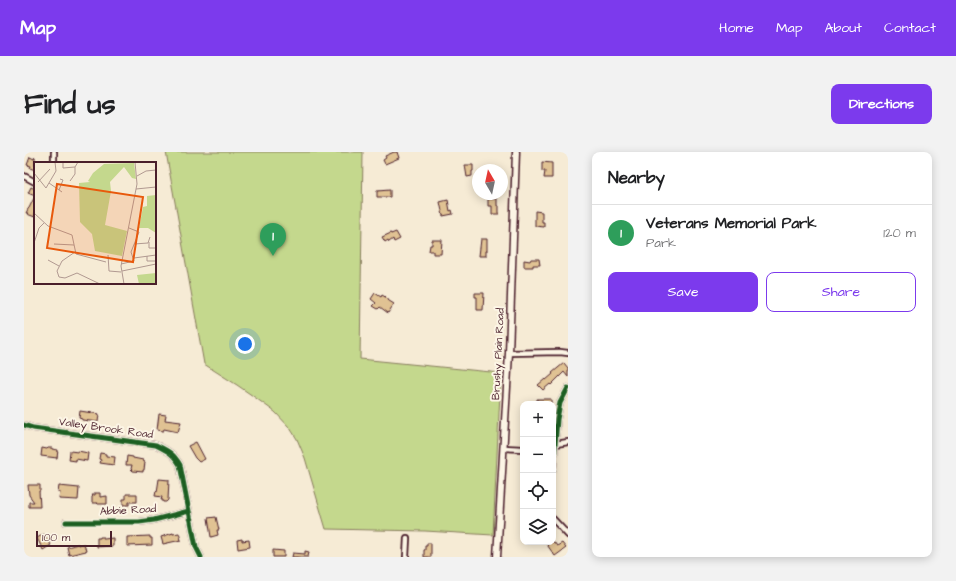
<!DOCTYPE html>
<meta charset="utf-8">
<style>
:root{--surface:#fff;--page:#f2f2f2;--text:#202124;--muted:#757577;--line:#e0e0e0;--accent:#7c3aed}
body{margin:0;font-family:"Architects Daughter",sans-serif;background:var(--page);color:var(--text)}
.controls{position:absolute;right:12px;bottom:12px;display:grid;overflow:hidden;border-radius:8px;box-shadow:0 2px 10px #0003}
.controls button{width:36px;height:36px;display:grid;place-items:center;padding:0;border:0;border-bottom:1px solid var(--line);background:var(--surface);color:var(--text);font:20px sans-serif}
.compass{position:absolute;left:448px;top:12px;width:36px;height:36px;border-radius:50%;background:var(--surface);box-shadow:0 2px 10px #0003;rotate:351deg}
.scale{position:absolute;left:12px;bottom:10px;width:76px;box-sizing:border-box;padding-left:4px;border:2px solid #4a1f2b;border-top:0;font-size:11px;line-height:14px;white-space:nowrap;color:#4a1f2b;-webkit-text-stroke:3px #fcf5e5;paint-order:stroke}
.you{position:absolute;left:221px;top:192px;width:14px;height:14px;margin:-10px;border:3px solid #fff;border-radius:50%;background:#1a73e8;box-shadow:0 0 0 6px #1a73e833}
.badge{display:grid;place-items:center;width:26px;height:26px;border-radius:50%;background:var(--accent);color:#fff;font-size:13px;font-weight:700}
.pin{position:absolute;translate:-50% -33px;filter:drop-shadow(0 1px 2px #0008)}
.pin::after{content:'';position:absolute;top:21px;width:14px;height:12px;background:inherit;clip-path:polygon(0 0,100% 0,50% 100%)}
.list{margin:0;padding:0;list-style:none}
h2{display:flex;justify-content:space-between;align-items:center;height:52px;margin:0;padding:0 16px;font-size:17px}
h2 small{font-size:13px;font-weight:400;color:var(--muted)}
.list li{display:grid;grid-template-columns:26px 1fr auto;gap:12px;align-items:center;box-sizing:border-box;height:56px;padding:0 16px;border-top:1px solid var(--line)}
.list b{display:block;font-size:15px;white-space:nowrap}
.list p{margin:0;font-size:13px;white-space:nowrap;color:var(--muted)}
.list em{font-size:13px;font-style:normal;color:var(--muted)}
.actions{display:flex;gap:8px;padding:12px 16px}
.actions a{flex:1;padding:9px 0;border:1px solid var(--accent);border-radius:8px;text-align:center;font-size:14px;color:var(--accent)}
.actions .main{background:var(--accent);color:#fff}
.icon{flex:none;width:22px;height:22px;fill:none;stroke:currentColor;stroke-width:2;stroke-linecap:round;stroke-linejoin:round}
.map{position:relative;flex:none;width:544px;height:405px;overflow:hidden;border-radius:8px}
header{display:flex;align-items:center;gap:24px;box-sizing:border-box;height:56px;padding:0 20px;background:var(--accent);color:#fff}
header strong{font-size:19px}
nav{display:flex;gap:22px;margin-inline-start:auto;font-size:14px}
.intro{display:flex;align-items:center;justify-content:space-between;box-sizing:border-box;height:96px;padding:0 24px}
h1{margin:0;font-size:28px}
.button{padding:10px 18px;border-radius:8px;background:var(--accent);color:#fff;font-size:14px;font-weight:700}
main{display:flex;gap:24px;padding:0 24px}
aside{flex:1;background:var(--surface);border-radius:8px;box-shadow:0 2px 10px #0003}
.map>svg:first-child{display:block}
.green{fill:#c4d88d;stroke:#877c5c}
.building{fill:#e0c293;stroke:#4a1f2b}
.lines{fill:none;stroke-linecap:round;stroke-linejoin:round}
.minor-casing{stroke:#4a1f2b;stroke-width:8}
.secondary-casing{stroke:#4a1f2b;stroke-width:9}
.minor{stroke:#fcf5e5;stroke-width:4.5}
.secondary{stroke:#fcf5e5;stroke-width:6}
.cycleway-casing{stroke:#fcf5e5;stroke-width:8}
.cycleway{stroke:#1b5e20;stroke-width:5}
.labels{text-anchor:middle;dominant-baseline:central;stroke-width:4;stroke-linejoin:round;paint-order:stroke}
.street-label{font-size:11px;fill:#4a1f2b;stroke:#fcf5e5}
.inset-road{fill:none;stroke:#b19991;stroke-width:1}
.view{fill:#e8590c;fill-opacity:0.15;stroke:#e8590c;stroke-width:2}
.inset-edge{fill:none;stroke:#4a1f2b;stroke-width:2}
</style>
<header>
<strong>Map</strong>
<nav><a>Home</a><a>Map</a><a>About</a><a>Contact</a></nav>
</header>
<div class="intro"><h1>Find us</h1><a class="button">Directions</a></div>
<main>
<div class="map">
<svg width="544" height="405" viewBox="0 0 544 405">
<rect width="100%" height="100%" fill="#f6ebd5"/>
<filter id="ink" filterUnits="userSpaceOnUse"><feTurbulence type="fractalNoise" baseFrequency=".025" numOctaves="2"/><feDisplacementMap in="SourceGraphic" scale="8" xChannelSelector="R" yChannelSelector="G"/><feConvolveMatrix kernelMatrix="1 2 1 2 8 2 1 2 1" color-interpolation-filters="sRGB"/></filter>
<g filter="url(#ink)">
<path class="green" d="M 142,0 L 339,0 L 336,207 L 477,221 L 469,383 L 401,379 L 302,377 L 281,306 L 273,287 L 266,276 L 251,260 L 229,244 L 213,233 L 180,212 Z"/>
<path class="building" d="M 370,0 L 373,0 L 375,6 L 361,12 L 359,8 L 362,6 L 361,4 Z
M 6,5 L 10,7 L 11,5 L 11,18 L 6,16 L 7,14 L 3,13 Z
M 518,10 L 528,11 L 528,26 L 520,26 L 521,19 L 518,19 Z
M 441,13 L 449,13 L 449,19 L 448,19 L 448,24 L 443,25 Z
M 7,35 L 11,37 L 11,65 L 3,62 L 4,61 L 2,61 L 4,57 L 5,56 L 11,44 L 4,41 Z
M 366,38 L 366,45 L 353,45 L 353,39 Z
M 464,47 L 473,47 L 473,54 L 475,54 L 475,62 L 468,62 L 468,54 L 464,54 Z
M 424,48 L 426,59 L 428,58 L 429,62 L 419,64 L 416,50 Z
M 511,59 L 518,60 L 518,70 L 520,70 L 520,75 L 511,74 Z
M 372,80 L 376,87 L 370,90 L 369,87 L 365,90 L 364,88 L 361,90 L 358,85 L 367,81 L 367,82 Z
M 457,87 L 463,87 L 463,99 L 462,99 L 462,104 L 455,104 Z
M 408,88 L 418,88 L 417,102 L 409,102 L 409,99 L 405,99 L 406,93 L 408,93 Z
M 507,107 L 515,107 L 516,113 L 509,113 L 509,115 L 500,115 L 500,108 L 506,109 Z
M 351,141 L 357,145 L 358,143 L 363,146 L 362,147 L 370,152 L 364,161 L 356,155 L 354,157 L 349,154 L 352,151 L 347,147 Z
M 451,141 L 460,141 L 459,158 L 453,158 L 453,145 L 451,145 Z
M 540,211 L 544,216 L 544,225 L 540,220 L 527,233 L 526,232 L 519,238 L 514,233 L 521,227 L 522,228 L 529,222 L 528,221 Z
M 513,247 L 527,247 L 527,252 L 513,252 Z
M 56,259 L 75,262 L 74,270 L 58,268 L 58,267 L 55,266 Z
M 135,262 L 142,263 L 141,268 L 157,270 L 154,280 L 140,277 L 139,279 L 133,278 Z
M 172,290 L 181,307 L 175,310 L 171,306 L 164,294 Z
M 18,296 L 23,297 L 24,296 L 28,296 L 28,297 L 34,298 L 33,306 L 17,304 Z
M 46,299 L 54,300 L 54,299 L 64,301 L 63,309 L 52,307 L 52,309 L 45,308 Z
M 76,301 L 82,302 L 82,304 L 91,305 L 90,313 L 76,311 L 77,308 L 75,307 Z
M 103,304 L 109,305 L 109,306 L 119,308 L 119,309 L 121,310 L 120,318 L 119,318 L 119,320 L 109,319 L 107,317 L 108,313 L 102,313 Z
M 135,327 L 145,328 L 144,348 L 142,350 L 139,350 L 139,348 L 137,348 L 138,345 L 131,344 L 132,339 L 133,340 Z
M 4,333 L 16,333 L 16,339 L 15,339 L 16,355 L 5,355 L 5,350 L 10,350 L 5,343 Z
M 35,334 L 55,336 L 54,348 L 35,347 L 36,340 L 34,340 Z
M 71,341 L 76,341 L 76,345 L 83,344 L 83,352 L 74,352 L 73,351 L 68,351 L 68,345 L 69,344 L 68,343 L 71,343 Z
M 102,342 L 113,342 L 113,350 L 105,350 L 105,353 L 99,353 L 99,347 L 102,347 Z
M 192,365 L 195,378 L 193,378 L 194,383 L 187,385 L 184,366 Z
M 149,381 L 149,382 L 155,381 L 157,388 L 139,392 L 137,385 Z
M 20,382 L 27,393 L 19,398 L 13,386 Z
M 126,384 L 126,386 L 128,386 L 128,393 L 103,394 L 103,385 Z
M 76,385 L 80,385 L 80,387 L 89,386 L 89,394 L 73,395 L 73,386 L 76,386 Z
M 218,387 L 218,389 L 225,388 L 226,395 L 214,397 L 213,388 Z
M 521,390 L 530,390 L 533,394 L 538,391 L 542,396 L 531,404 Z
M 403,391 L 407,391 L 407,405 L 400,405 L 400,398 L 401,398 L 401,394 L 403,394 Z
M 54,392 L 54,393 L 60,392 L 62,399 L 45,403 L 43,395 Z
M 249,398 L 260,399 L 260,405 L 249,405 Z
M 281,399 L 285,400 L 284,405 L 268,405 L 269,401 L 281,402 Z"/>
<g class="lines">
<g class="minor-casing">
<path id="minor" d="M 30,0 L 30,11
M 0,24 L 11,30
M 485,201 L 536,200 L 544,201
M 0,273 L 9,276 L 132,293 C 144,299 149,301 156,313 L 172,395 L 177,405
M 532,292 L 544,290
M 479,296 L 499,297
M 529,317 L 533,267 L 536,251 L 544,236
M 529,367 L 544,383
M 42,370 L 115,370 L 130,368 L 165,359
M 382,405 L 383,386"/>
</g>
<g class="secondary-casing">
<path id="secondary" d="M 473,405 L 485,201 L 492,0"/>
</g>
<use href="#minor" class="minor"/>
<use href="#secondary" class="secondary"/>
<g class="cycleway-casing">
<path id="cycleway" d="M 0,273 L 9,276 L 132,293 C 144,299 149,301 156,313 L 172,395 L 177,405
M 529,317 L 533,267 L 536,251 L 544,236
M 42,370 L 115,370 L 130,368 L 165,359"/>
</g>
<use href="#cycleway" class="cycleway"/>
</g>
</g>
<g class="labels">
<g class="street-label">
<text transform="translate(474 202) rotate(-87)">Brushy Plain Road</text>
<text transform="translate(82 276) rotate(8)">Valley Brook Road</text>
<text transform="translate(104 358) rotate(-3)">Abbie Road</text>
</g>
</g>
<g transform="translate(10 10)">
<rect width="122" height="122" fill="#f6ebd5"/>
<path d="M 100,1 L 102,17 L 98,16 L 90,5 L 76,20 L 77,29 L 71,63 L 93,69 L 88,94 L 61,89 L 58,72 L 46,60 L 45,21 L 56,20 L 54,19 L 59,11 L 70,2 ZM 122,33 L 122,71 L 114,66 L 105,66 L 109,45 L 113,44 L 113,34 ZM 122,111 L 122,122 L 105,122 L 103,113 Z" fill="#c4d88d"/>
<path class="inset-road" d="M 29,0 L 29,6 L 41,5 L 44,0M 0,11 L 12,26 L 22,9 L 21,0M 103,14 L 112,9 L 122,8M 36,19 L 41,12 L 41,5M 4,20 L 16,7M 15,21 L 28,30M 102,27 L 122,25M 25,28 L 29,18 L 26,17M 0,51 L 14,64 L 38,73 L 42,92 L 72,100M 115,80 L 115,86 L 122,86M 0,81 L 5,66 L 10,61M 20,82 L 40,83M 100,82 L 114,81 L 116,75M 41,90 L 28,99 L 23,109 L 25,115 L 31,116 L 43,111 L 66,122M 74,93 L 75,109 L 87,110M 113,94 L 113,99 L 122,99M 100,96 L 122,93M 14,98 L 25,104M 87,102 L 100,99 L 97,90 L 105,70 L 95,66M 88,109 L 122,102M 90,122 L 87,104 L 103,22 L 101,0"/>
<path class="view" d="M 23,22 L 109,35 L 99,100 L 13,86 Z"/>
<rect width="122" height="122" class="inset-edge"/>
</g>
</svg>
<div class="controls">
<button>+</button>
<button>−</button>
<button><svg class="icon" aria-label="locate" viewBox="0 0 24 24"><circle cx="12" cy="12" r="6"/><path d="M12 2v4M12 18v4M2 12h4M18 12h4"/></svg></button>
<button><svg class="icon" aria-label="layers" viewBox="0 0 24 24"><path d="M12 4l9 5-9 5-9-5zM3 14l9 5 9-5"/></svg></button>
</div>
<svg class="compass" viewBox="-18 -18 36 36"><path d="M0-13l5 13h-10z" fill="#e53935"/><path d="M0 13l5-13h-10z" fill="#757577"/></svg>
<div class="scale">100 m</div>
<div class="you"></div>
<div class="pin badge" style="left:249px;top:104px;background:#2e9e5b">1</div>
</div>
<aside>
<h2>Nearby<small></small></h2>
<ul class="list">
<li><span class="badge" style="background:#2e9e5b">1</span><div><b>Veterans Memorial Park</b><p>Park</p></div><em>120 m</em></li>
</ul>
<div class="actions"><a class="main">Save</a><a>Share</a></div>
</aside>
</main>
